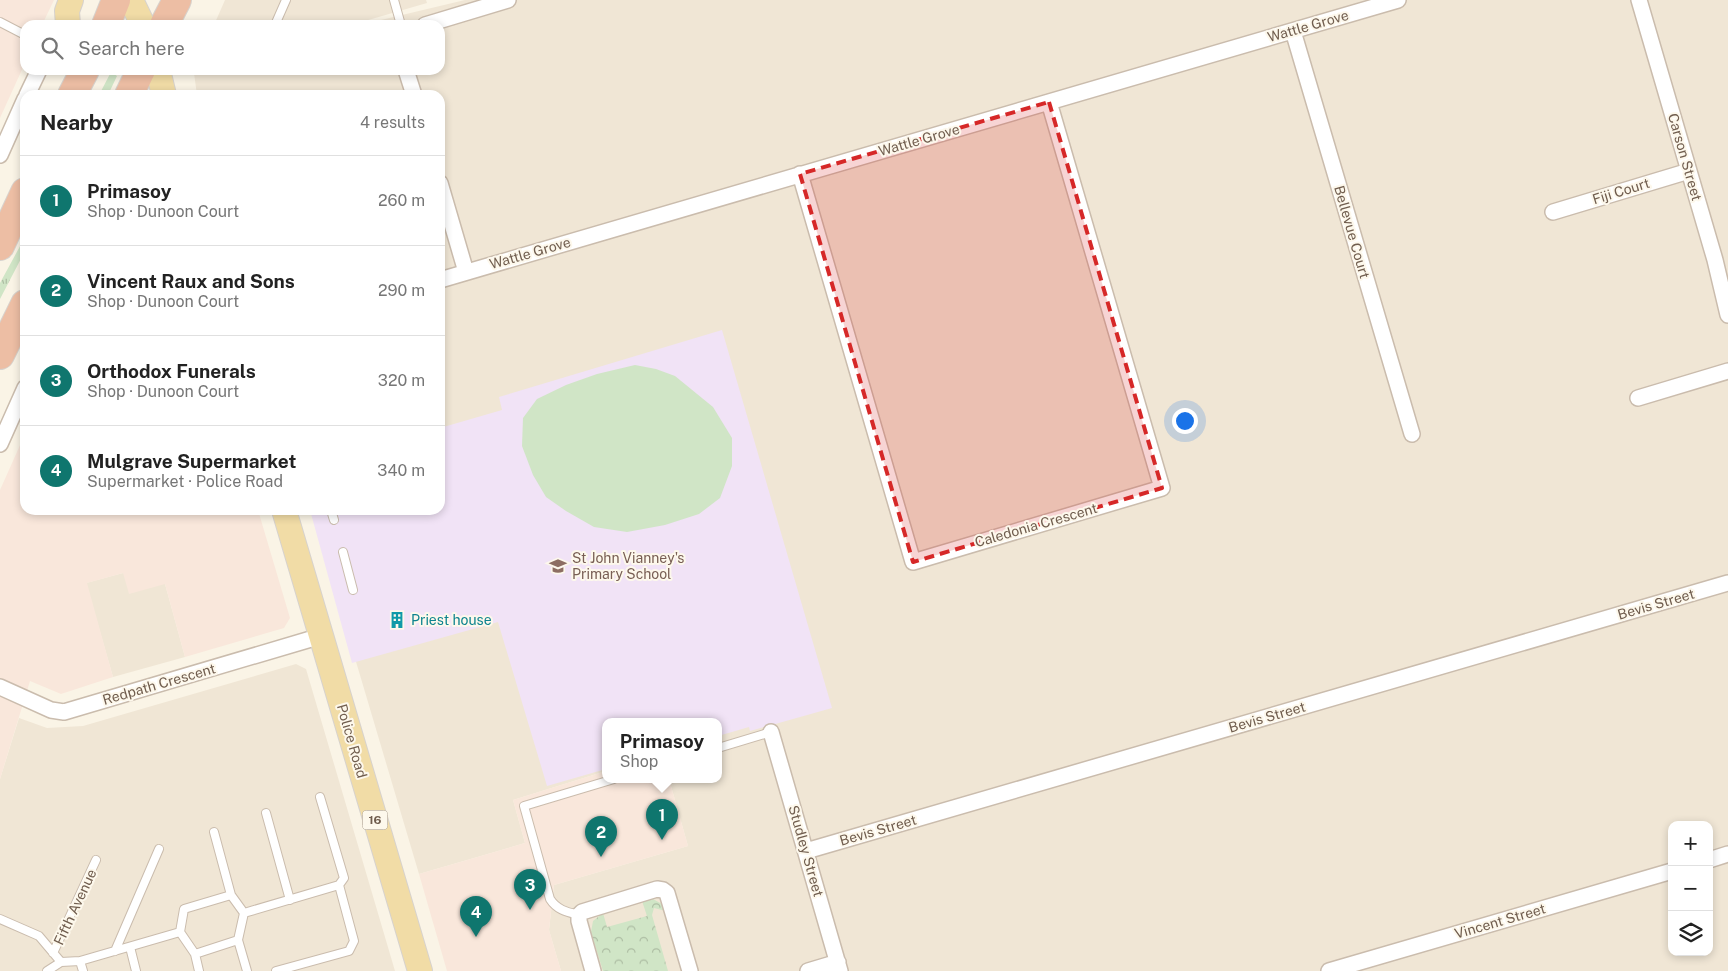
<!DOCTYPE html>
<meta charset="utf-8">
<style>
:root{--surface:#fff;--page:#f2f2f2;--text:#222;--muted:#767676;--line:#e0e0e0;--accent:#0f766e}
body{margin:0;font-family:"Public Sans",sans-serif;background:var(--page);color:var(--text)}
.controls{position:absolute;right:15px;bottom:15px;display:grid;overflow:hidden;border-radius:10px;box-shadow:0 2px 8px #0003}
.controls button{width:45px;height:45px;display:grid;place-items:center;padding:0;border:0;border-bottom:1px solid var(--line);background:var(--surface);color:var(--text);font:25px sans-serif}
.you{position:absolute;left:1184px;top:420px;width:18px;height:18px;margin:-12px;border:4px solid #fff;border-radius:50%;background:#1a73e8;box-shadow:0 0 0 8px #1a73e833}
.badge{display:grid;place-items:center;width:32px;height:32px;border-radius:50%;background:var(--accent);color:#fff;font-size:16px;font-weight:700}
.pin{position:absolute;translate:-50% -41px;filter:drop-shadow(0 1px 2px #0008)}
.pin::after{content:'';position:absolute;top:26px;width:18px;height:15px;background:inherit;clip-path:polygon(0 0,100% 0,50% 100%)}
.popup{position:absolute;left:602px;top:718px;width:120px;height:65px;box-sizing:border-box;display:grid;place-content:center;border-radius:10px;background:var(--surface);filter:drop-shadow(0 1px 4px #0005);font-size:16px;white-space:nowrap;color:var(--muted)}
.popup b{font-size:19px;color:var(--text)}
.popup::after{content:'';position:absolute;left:50%;top:100%;margin-left:-10px;border:10px solid transparent;border-top-color:var(--surface)}
.list{margin:0;padding:0;list-style:none}
h2{display:flex;justify-content:space-between;align-items:center;height:65px;margin:0;padding:0 20px;font-size:21px}
h2 small{font-size:16px;font-weight:400;color:var(--muted)}
.list li{display:grid;grid-template-columns:32px 1fr auto;gap:15px;align-items:center;box-sizing:border-box;height:90px;padding:0 20px;border-top:1px solid var(--line)}
.list b{display:block;font-size:19px;white-space:nowrap}
.list p{margin:0;font-size:16px;white-space:nowrap;color:var(--muted)}
.list em{font-size:16px;font-style:normal;color:var(--muted)}
.icon{flex:none;width:28px;height:28px;fill:none;stroke:currentColor;stroke-width:2;stroke-linecap:round;stroke-linejoin:round}
.map{position:relative;flex:none;width:1728px;height:971px;overflow:hidden}
.search{position:absolute;background:var(--surface);box-shadow:0 2px 8px #0003;left:20px;top:20px;width:425px;height:55px;display:flex;align-items:center;gap:12px;box-sizing:border-box;padding:0 18px;border-radius:15px;color:var(--muted);font-size:19px}
.panel{position:absolute;background:var(--surface);box-shadow:0 2px 8px #0003;left:20px;top:90px;width:425px;height:425px;border-radius:15px}
.map>svg:first-child{display:block}
.residential{fill:#f0e6d5;fill-rule:evenodd}
.commercial{fill:#f9e7db}
.education{fill:#f1e3f6}
.grass{fill:url(#grass-tufts)}
.park{fill:url(#park-crowns)}
.garden{fill:#d0e5c6}
.lines{fill:none;stroke-linecap:round;stroke-linejoin:round}
.lane-casing{stroke:#cabcad;stroke-width:10}
.street-casing{stroke:#cabcad;stroke-width:18}
.primary-casing{stroke:#d7d2cd;stroke-width:26}
.highway-casing{stroke:#d7d2cd;stroke-width:30}
.lane{stroke:#fff;stroke-width:8}
.street{stroke:#fff;stroke-width:15}
.primary{stroke:#f1dca6;stroke-width:24}
.highway{stroke:#edbea4;stroke-width:28}
.marked{fill:#d62828;fill-opacity:0.2;stroke:#d62828;stroke-width:4;stroke-dasharray:10 6;stroke-linejoin:round}
.labels{text-anchor:middle;dominant-baseline:central;stroke-width:4;stroke-linejoin:round;paint-order:stroke}
.shield{fill:#fdf8ec;stroke:#9a8c7d;stroke-width:1}
.shield-label{font-size:12px;font-weight:bold;fill:#705d4e}
.street-label{font-size:14px;fill:#705d4e;stroke:#fdf8ec}
.education-label{font-size:14px;fill:#785e54;stroke:#fdf8ec;text-anchor:start}
.culture-label{font-size:14px;fill:#0d838f;stroke:#fdf8ec;text-anchor:start}
</style>
<div class="map">
<svg width="1728" height="971" viewBox="0 0 1728 971">
<defs>
<pattern id="grass-tufts" width="24" height="20" patternUnits="userSpaceOnUse" patternTransform="scale(1.25)"><rect width="24" height="20" fill="#d0e5c6"/><path d="M3 7l-1-3M5 7V3M7 7l1-3M15 17l-1-3M17 17v-4M19 17l1-3" fill="none" stroke="#adbda3"/></pattern>
<pattern id="park-crowns" width="20" height="18" patternUnits="userSpaceOnUse" patternTransform="scale(1.25)"><rect width="20" height="18" fill="#d0e5c6"/><path d="M2 6a3 3 0 1 1 6 0M12 15a3 3 0 1 1 6 0" fill="none" stroke="#adbda3"/></pattern>
</defs>
<rect width="100%" height="100%" fill="#faf4e6"/>
<path class="residential" d="M 225,0 L 426,0 L 427,3 L 351,25 L 214,25 Z
M 465,0 L 1728,0 L 1728,971 L 561,971 L 549,930 L 554,885 L 688,846 L 669,779 L 718,779 L 718,721 L 606,721 L 606,771 L 513,800 L 525,843 L 419,874 L 311,510 L 440,510 L 440,95 L 197,95 L 194,73 L 203,70 L 440,70 L 440,25 L 360,25 ZM 1672,825 L 1709,825 L 1709,952 L 1672,952 Z
M 123,573 L 165,584 L 185,657 L 113,677 L 86,583 Z
M 296,664 L 306,669 L 395,971 L 0,971 L 0,779 L 19,718 L 47,728 L 83,726 Z"/>
<path class="commercial" d="M 0,0 L 54,0 L 42,25 L 25,25 L 25,63 L 0,118 Z
M 25,434 L 25,510 L 258,510 L 290,618 L 284,628 L 185,657 L 165,584 L 129,594 L 123,573 L 87,583 L 113,677 L 61,694 L 30,681 L 0,779 L 0,490 Z
M 606,771 L 606,779 L 669,779 L 688,846 L 554,885 L 549,930 L 561,971 L 447,971 L 419,874 L 525,843 L 513,800 Z"/>
<path class="education" d="M 722,330 L 832,708 L 750,731 L 749,727 L 718,736 L 718,721 L 606,721 L 606,769 L 547,786 L 498,622 L 352,663 L 310,510 L 440,510 L 440,428 L 502,410 L 499,397 Z"/>
<path class="grass" d="M 111,72 L 117,76 L 108,95 L 99,95 Z
M 25,237 L 25,251 L 0,299 L 0,283 Z"/>
<path class="park" d="M 653,899 L 662,904 L 666,911 L 654,908 L 652,915 L 668,971 L 603,971 L 591,932 L 593,921 L 603,913 L 607,927 L 647,916 L 642,901 Z"/>
<path class="garden" d="M 635,365 L 656,369 L 675,376 L 713,407 L 732,438 L 732,466 L 720,498 L 699,514 L 665,525 L 627,532 L 594,527 L 566,511 L 546,497 L 533,475 L 522,446 L 523,418 L 537,399 L 566,385 L 597,374 Z"/>
<g class="lines">
<g class="lane-casing">
<path id="lane" d="M 394,0 L 401,25
M 0,22 L 25,35
M 275,25 L 286,0
M 331,510 L 334,520
M 343,552 L 353,590
M 718,748 L 771,732
M 266,813 L 290,900
M 214,832 L 231,895
M 244,913 L 238,940 L 247,971
M 579,915 C 567,912 557,910 550,899 L 524,806 L 614,779
M 0,919 L 39,936 L 61,962 L 80,961 L 180,932
M 238,940 L 195,954 L 180,932 L 184,909 L 231,895 L 244,913 L 339,885 L 344,878 L 320,797
M 130,947 L 136,971
M 115,951 L 159,849
M 53,953 L 96,860
M 195,954 L 199,971
M 80,961 L 83,971
M 47,971 L 61,962
M 276,971 L 349,951 L 354,941 L 339,885"/>
</g>
<g class="street-casing">
<path id="street" d="M 1639,0 L 1715,260 L 1728,315
M 425,25 L 508,0
M 1293,31 L 1412,434
M 406,70 L 414,95
M 27,95 L 39,70
M 0,155 L 25,99
M 800,174 L 913,562 L 1162,488 L 1049,102
M 440,183 L 466,272
M 1553,212 L 1689,171
M 440,280 L 1398,0
M 1638,398 L 1728,371
M 0,444 L 25,388
M 0,687 L 51,710 L 64,712 L 321,636
M 771,732 L 840,971
M 806,851 L 1728,583
M 1709,860 L 1728,854
M 593,971 L 579,921 L 579,915 L 582,912 L 657,889 L 663,890 L 667,893 L 690,971
M 808,971 L 838,962
M 1329,971 L 1672,871"/>
</g>
<g class="primary-casing">
<path id="primary" d="M 131,0 L 143,25
M 68,25 L 67,11 L 71,0
M 158,70 L 164,95
M 284,510 L 420,971"/>
</g>
<g class="highway-casing">
<path id="highway" d="M 106,25 L 116,0
M 164,25 L 177,0
M 72,95 L 85,70
M 129,95 L 141,70
M 0,246 L 25,192
M 0,355 L 25,304"/>
</g>
<use href="#lane" class="lane"/>
<use href="#street" class="street"/>
<use href="#primary" class="primary"/>
<use href="#highway" class="highway"/>
</g>
<path class="marked" d="M 1049,102 L 1162,488 L 913,562 L 800,174 Z"/>
<defs>
<g id="school-bare" transform="scale(1.35)"><path d="M0-5L7-2L0 1L-7-2ZM-4 1L0 2.5L4 1V4Q0 6-4 4Z" fill="#8d6e63" stroke="#fdf8ec" stroke-width="2.5" paint-order="stroke"/></g>
<g id="building-bare" transform="scale(1.35)"><path d="M-4-6H4V6H1V3H-1V6H-4ZM-2.5-4.3h1.7v1.8h-1.7ZM.8-4.3h1.7v1.8H.8ZM-2.5-1h1.7V.8h-1.7ZM.8-1h1.7V.8H.8Z" fill="#0f9aa8" stroke="#fdf8ec" stroke-width="2.5" paint-order="stroke"/></g>
</defs>
<g fill-rule="evenodd">
<use href="#school-bare" x="558" y="566"/>
<use href="#building-bare" x="397" y="620"/>
</g>
<g class="labels">
<rect class="shield" x="362.5" y="810.5" width="25" height="19" rx="4"/>
<g class="shield-label">
<text x="375" y="820">16</text>
</g>
<g class="street-label">
<text transform="translate(1308 26) rotate(-16)">Wattle Grove</text>
<text transform="translate(919 140) rotate(-16)">Wattle Grove</text>
<text transform="translate(1685 157) rotate(74)">Carson Street</text>
<text transform="translate(1621 191) rotate(-17)">Fiji Court</text>
<text transform="translate(1352 232) rotate(74)">Bellevue Court</text>
<text transform="translate(530 253) rotate(-16)">Wattle Grove</text>
<text transform="translate(1036 525) rotate(-16)">Caledonia Crescent</text>
<text transform="translate(1656 604) rotate(-16)">Bevis Street</text>
<text transform="translate(159 684) rotate(-16)">Redpath Crescent</text>
<text transform="translate(1267 717) rotate(-16)">Bevis Street</text>
<text transform="translate(352 741) rotate(74)">Police Road</text>
<text transform="translate(878 830) rotate(-16)">Bevis Street</text>
<text transform="translate(806 851) rotate(74)">Studley Street</text>
<text transform="translate(75 907) rotate(-65)">Fifth Avenue</text>
<text transform="translate(1500 921) rotate(-16)">Vincent Street</text>
</g>
<g class="education-label">
<text x="572" y="558">St John Vianney's<tspan x="572" dy="16">Primary School</tspan></text>
</g>
<g class="culture-label">
<text x="411" y="620">Priest house</text>
</g>
</g>
</svg>
<div class="controls">
<button>+</button>
<button>−</button>
<button><svg class="icon" aria-label="layers" viewBox="0 0 24 24"><path d="M12 4l9 5-9 5-9-5zM3 14l9 5 9-5"/></svg></button>
</div>
<div class="you"></div>
<div class="pin badge" style="left:662px;top:840px">1</div>
<div class="popup"><b>Primasoy</b>Shop</div>
<div class="pin badge" style="left:601px;top:857px">2</div>
<div class="pin badge" style="left:530px;top:910px">3</div>
<div class="pin badge" style="left:476px;top:937px">4</div>
<div class="search"><svg class="icon" aria-label="search" viewBox="0 0 24 24"><circle cx="10" cy="10" r="6"/><path d="M15 15l6 6"/></svg>Search here</div>
<section class="panel">
<h2>Nearby<small>4 results</small></h2>
<ul class="list">
<li><span class="badge">1</span><div><b>Primasoy</b><p>Shop · Dunoon Court</p></div><em>260 m</em></li>
<li><span class="badge">2</span><div><b>Vincent Raux and Sons</b><p>Shop · Dunoon Court</p></div><em>290 m</em></li>
<li><span class="badge">3</span><div><b>Orthodox Funerals</b><p>Shop · Dunoon Court</p></div><em>320 m</em></li>
<li><span class="badge">4</span><div><b>Mulgrave Supermarket</b><p>Supermarket · Police Road</p></div><em>340 m</em></li>
</ul>
</section>
</div>
